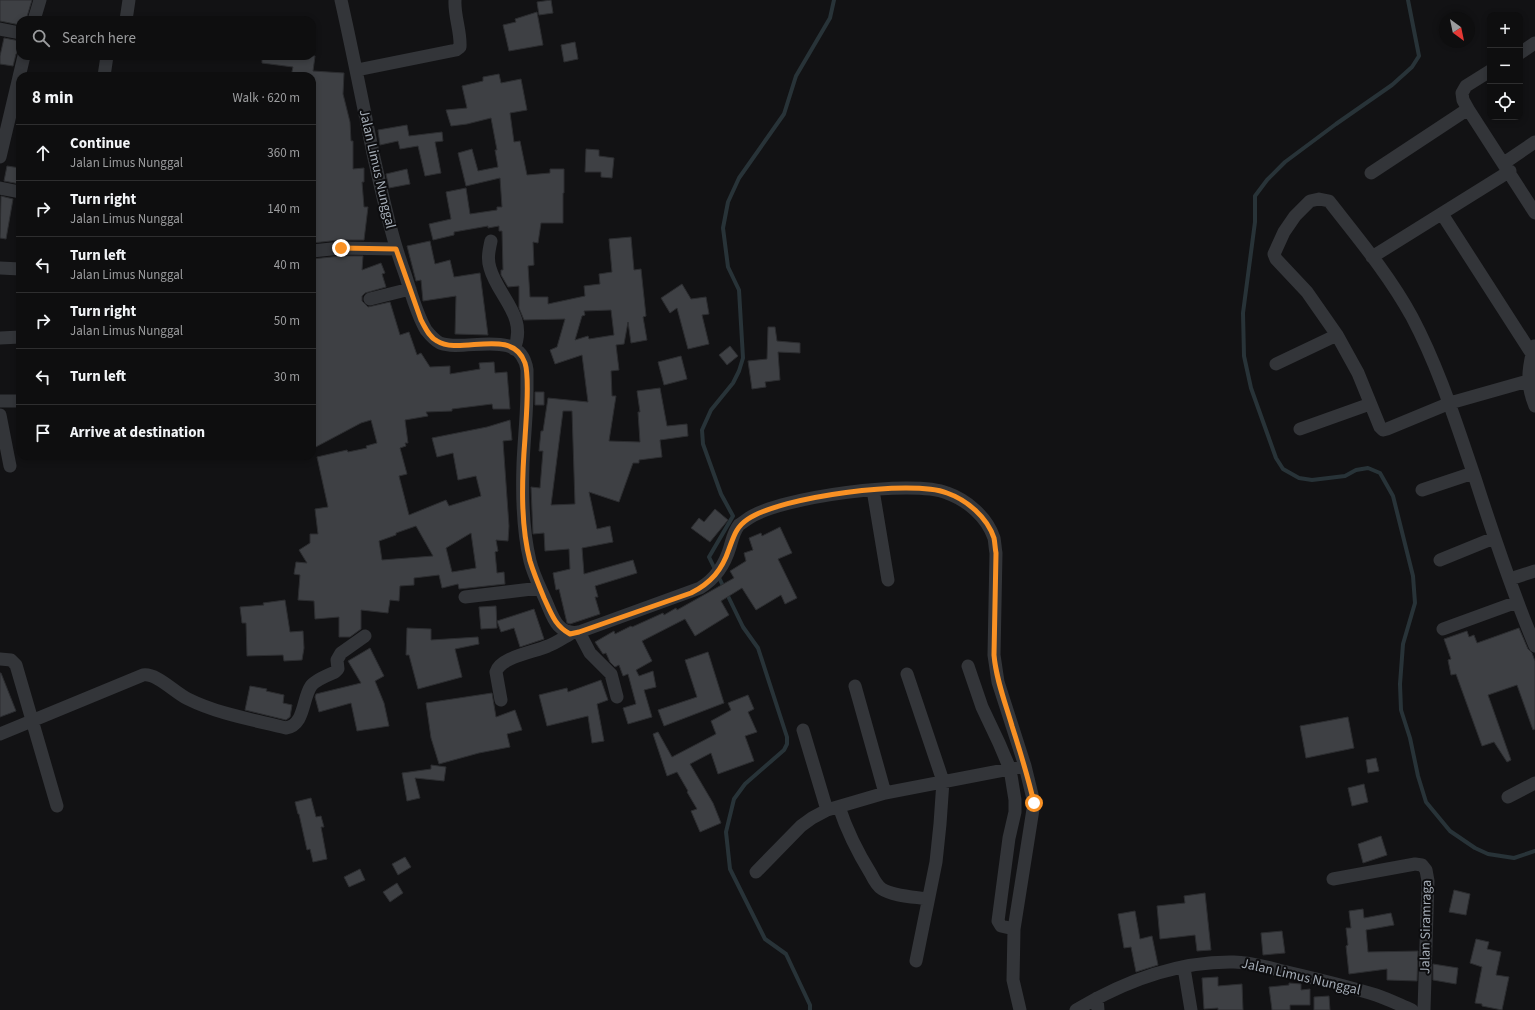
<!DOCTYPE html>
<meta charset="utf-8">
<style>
:root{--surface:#0e0e0f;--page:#1c1c1d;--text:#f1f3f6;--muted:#9b9c9e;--line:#2e2e2f}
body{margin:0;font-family:"Source Sans 3",sans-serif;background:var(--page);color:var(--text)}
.controls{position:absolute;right:12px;top:12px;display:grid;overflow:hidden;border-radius:8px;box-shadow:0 2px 6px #0003}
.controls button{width:36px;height:36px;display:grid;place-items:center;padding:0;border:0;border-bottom:1px solid var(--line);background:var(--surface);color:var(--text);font:20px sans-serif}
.compass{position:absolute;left:1439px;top:12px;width:36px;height:36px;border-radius:50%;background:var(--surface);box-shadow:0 2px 6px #0003;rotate:147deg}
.stop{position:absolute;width:12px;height:12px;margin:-9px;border:3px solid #f99124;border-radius:50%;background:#fff}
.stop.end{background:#f99124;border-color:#fff;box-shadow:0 1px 4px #0008}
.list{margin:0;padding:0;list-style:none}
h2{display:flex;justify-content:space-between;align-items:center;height:52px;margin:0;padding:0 16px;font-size:17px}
h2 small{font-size:13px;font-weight:400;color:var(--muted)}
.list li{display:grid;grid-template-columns:26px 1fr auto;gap:12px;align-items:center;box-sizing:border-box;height:56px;padding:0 16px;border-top:1px solid var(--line)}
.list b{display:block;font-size:15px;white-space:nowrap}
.list p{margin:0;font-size:13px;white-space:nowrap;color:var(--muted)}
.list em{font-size:13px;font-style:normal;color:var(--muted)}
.icon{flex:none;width:22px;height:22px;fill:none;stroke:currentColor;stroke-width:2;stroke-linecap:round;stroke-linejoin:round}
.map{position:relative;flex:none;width:1535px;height:1010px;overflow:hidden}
.search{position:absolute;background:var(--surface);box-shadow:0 2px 6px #0003;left:16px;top:16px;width:300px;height:44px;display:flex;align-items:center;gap:10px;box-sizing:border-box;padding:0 14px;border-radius:12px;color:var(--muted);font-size:15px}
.panel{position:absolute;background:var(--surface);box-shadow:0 2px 6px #0003;left:16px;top:72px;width:300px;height:388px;border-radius:12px}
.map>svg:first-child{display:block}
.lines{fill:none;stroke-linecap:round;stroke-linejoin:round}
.stream{stroke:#283338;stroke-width:4}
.building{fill:#3e4044;stroke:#2c2d30;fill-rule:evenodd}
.street{stroke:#333539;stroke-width:13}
.route{stroke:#f99124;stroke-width:5}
.labels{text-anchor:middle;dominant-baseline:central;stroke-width:4;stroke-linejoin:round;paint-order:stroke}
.street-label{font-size:14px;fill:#a3abb5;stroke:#0d0d0f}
</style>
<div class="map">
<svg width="1535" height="1010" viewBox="0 0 1535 1010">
<rect width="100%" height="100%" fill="#121214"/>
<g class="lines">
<path class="stream" d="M 1408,0 L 1419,56 L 1412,67 L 1392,85 L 1336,124 L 1285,162 L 1267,180 L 1255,196 L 1255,222 L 1243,313 L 1244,356 L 1251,388 L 1276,458 L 1283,469 L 1299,478 L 1312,480 L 1345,476 L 1356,470 L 1368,468 L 1380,473 L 1393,496 L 1413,576 L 1415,603 L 1403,644 L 1400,684 L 1401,710 L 1410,738 L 1418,776 L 1426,802 L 1450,831 L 1475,848 L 1488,854 L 1514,858 L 1535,851
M 810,1010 L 810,1005 L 786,954 L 765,939 L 730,869 L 726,832 L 734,799 L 745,784 L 784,750 L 787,744 L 787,737 L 758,648 L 743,627 L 709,557 L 733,516 L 721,494 L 703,444 L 702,430 L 711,410 L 733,383 L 739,371 L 743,358 L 739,290 L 728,267 L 723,228 L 728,202 L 739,178 L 784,114 L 796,76 L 830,18 L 834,0"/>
</g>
<path class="building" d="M 0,0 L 32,0 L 26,20 L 20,20 L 20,25 L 0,21 Z
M 551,0 L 553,13 L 539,15 L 537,2 Z
M 537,12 L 543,45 L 509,51 L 503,25 L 516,22 L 515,19 Z
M 4,38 L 20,41 L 20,49 L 16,54 L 13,66 L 0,64 L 0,56 Z
M 575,42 L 578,59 L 564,62 L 561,45 Z
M 262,56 L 315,56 L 313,71 L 344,73 L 343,94 L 350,122 L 351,141 L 353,141 L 353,169 L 364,168 L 364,182 L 362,182 L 364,207 L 368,207 L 364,240 L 340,240 L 312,243 L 312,76 L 291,76 L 293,67 L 262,63 Z
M 499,74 L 501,83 L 521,79 L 527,110 L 510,113 L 514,142 L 520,141 L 527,175 L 550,173 L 550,169 L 564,169 L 564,193 L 563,193 L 563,223 L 541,223 L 538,243 L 533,242 L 534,265 L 528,266 L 530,297 L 548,297 L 548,304 L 585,296 L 584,286 L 600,284 L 599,274 L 612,272 L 609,239 L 631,237 L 634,270 L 641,269 L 646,316 L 643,317 L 647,340 L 631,343 L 628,322 L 624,344 L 616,345 L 619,370 L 611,371 L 612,396 L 616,396 L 609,441 L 640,442 L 638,412 L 640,412 L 637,391 L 660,388 L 667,426 L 687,424 L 688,436 L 660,440 L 662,457 L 639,460 L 639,463 L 633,463 L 619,502 L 589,492 L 597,529 L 610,526 L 613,542 L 582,548 L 584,574 L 633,560 L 637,573 L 595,586 L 598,597 L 595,597 L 600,614 L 570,624 L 567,623 L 559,589 L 556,590 L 553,573 L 570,569 L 569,549 L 545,551 L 544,533 L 533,534 L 531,487 L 540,488 L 543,451 L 539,451 L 541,431 L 543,431 L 548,398 L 588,402 L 582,355 L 555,364 L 550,350 L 557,347 L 565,319 L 524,320 L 519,308 L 519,286 L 508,287 L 501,275 L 501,270 L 503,270 L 502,231 L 499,231 L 499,226 L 488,228 L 488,226 L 454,232 L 454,235 L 433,240 L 429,224 L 451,219 L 446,192 L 466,188 L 470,214 L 497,210 L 497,207 L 502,207 L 500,178 L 466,186 L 458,153 L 472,149 L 478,171 L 498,167 L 495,150 L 497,150 L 491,118 L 467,124 L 451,126 L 446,110 L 467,108 L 462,86 L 483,81 L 483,77 ZM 611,310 L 614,335 L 589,339 L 588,336 L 575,340 L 582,316 L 585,315 L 584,311 ZM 563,411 L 572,411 L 575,504 L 551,505 Z
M 407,125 L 409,136 L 442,132 L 443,141 L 435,142 L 441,173 L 425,176 L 418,146 L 400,149 L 398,141 L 380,145 L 378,130 Z
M 586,149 L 599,150 L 599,156 L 614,158 L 612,178 L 601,177 L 601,172 L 585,172 Z
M 7,166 L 20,168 L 20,184 L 4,181 Z
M 407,169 L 410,184 L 389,188 L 386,174 Z
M 1,196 L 13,199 L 6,239 L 0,238 Z
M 430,241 L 435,264 L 450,260 L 454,277 L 480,273 L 488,335 L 455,334 L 456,296 L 423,301 L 421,280 L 416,281 L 407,246 Z
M 341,256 L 363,256 L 362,270 L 381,263 L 385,273 L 382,274 L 386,287 L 365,293 L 362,296 L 362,301 L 368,307 L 390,302 L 400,335 L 409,332 L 417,355 L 421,353 L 430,367 L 450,366 L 450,374 L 480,369 L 479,363 L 494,362 L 495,373 L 507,372 L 510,409 L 493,409 L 492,404 L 452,409 L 452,411 L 426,412 L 428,416 L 405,420 L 408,443 L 405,443 L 406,446 L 400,448 L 407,474 L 399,476 L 409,515 L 446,500 L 449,506 L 481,496 L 476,476 L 458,480 L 453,453 L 437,457 L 432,438 L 487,427 L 510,420 L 512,440 L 503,441 L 509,526 L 508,541 L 496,540 L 498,551 L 495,552 L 497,573 L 504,572 L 505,584 L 459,589 L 458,584 L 442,588 L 439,575 L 414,578 L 414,585 L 400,586 L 399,601 L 390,600 L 388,613 L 361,610 L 361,629 L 350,637 L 339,637 L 339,617 L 315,619 L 314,601 L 298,600 L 300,575 L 294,574 L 296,562 L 307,563 L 299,550 L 310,543 L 310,534 L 318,534 L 315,509 L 328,507 L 317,457 L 347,450 L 348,452 L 367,448 L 366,446 L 377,443 L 371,420 L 361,423 L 312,449 L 312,259 ZM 416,526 L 433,556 L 382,560 L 379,541 L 396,535 L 396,533 ZM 471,533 L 476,568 L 452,572 L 446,548 Z
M 682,284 L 691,299 L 706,297 L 709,314 L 702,315 L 709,344 L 688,349 L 677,308 L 670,313 L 661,298 Z
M 768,327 L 775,327 L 777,341 L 800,343 L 800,353 L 778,352 L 780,380 L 765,382 L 766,387 L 752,389 L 748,361 L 767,359 Z
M 730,346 L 738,356 L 727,365 L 719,355 Z
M 681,356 L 687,379 L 664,385 L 658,362 Z
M 535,392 L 544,392 L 544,405 L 535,405 Z
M 715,509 L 728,520 L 710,542 L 691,528 L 699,518 L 704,522 Z
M 780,527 L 792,553 L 778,559 L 797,598 L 785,604 L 781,595 L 756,610 L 742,588 L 721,601 L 729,615 L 695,636 L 685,619 L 642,641 L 652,661 L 636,670 L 639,676 L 653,671 L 656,687 L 644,690 L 652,717 L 628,724 L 623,708 L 636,704 L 628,674 L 623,676 L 619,665 L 615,667 L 610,662 L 606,653 L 603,654 L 595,642 L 614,631 L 615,634 L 631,626 L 632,627 L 663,613 L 664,615 L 676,608 L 677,610 L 734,578 L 730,571 L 746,561 L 744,553 L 753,550 L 749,538 L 761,533 L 762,536 Z
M 285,600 L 290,632 L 303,631 L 304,648 L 302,660 L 284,661 L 283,655 L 247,656 L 246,623 L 242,623 L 240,607 L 264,605 L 263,603 Z
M 496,606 L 497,628 L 481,629 L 479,607 Z
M 534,609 L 544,639 L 520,647 L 514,628 L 501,632 L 497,621 Z
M 407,628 L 431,629 L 431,640 L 478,637 L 479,644 L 455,649 L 462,677 L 418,689 L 409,655 L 406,655 Z
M 1519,628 L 1528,649 L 1532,653 L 1535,661 L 1535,729 L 1533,730 L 1517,685 L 1488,695 L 1511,760 L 1507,762 L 1494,742 L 1482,746 L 1456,674 L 1451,675 L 1448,660 L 1451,659 L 1444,639 L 1467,631 L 1469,637 L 1474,635 L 1477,643 Z
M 370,648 L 384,676 L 375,681 L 384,703 L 389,726 L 357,731 L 351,703 L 319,712 L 315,697 L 316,694 L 361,683 L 348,661 Z
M 708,652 L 724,703 L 664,726 L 658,710 L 697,697 L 685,660 Z
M 0,673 L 1,673 L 16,711 L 0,717 Z
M 601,680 L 608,700 L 597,704 L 604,741 L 592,743 L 588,716 L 547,726 L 539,695 L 567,688 L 568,692 Z
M 250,686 L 267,689 L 266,691 L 284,695 L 283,703 L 292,705 L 290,717 L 286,720 L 245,710 Z
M 492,693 L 496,717 L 515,710 L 522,730 L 507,734 L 510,747 L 479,753 L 439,764 L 431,738 L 426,703 Z
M 748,695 L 754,709 L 748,712 L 757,732 L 745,736 L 754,761 L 718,774 L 711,753 L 690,764 L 713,803 L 721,823 L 700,832 L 691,811 L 697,809 L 687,792 L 688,791 L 677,772 L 667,776 L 653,734 L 658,732 L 672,757 L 716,734 L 711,721 L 731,710 L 728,703 Z
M 1348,717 L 1354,748 L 1306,758 L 1300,726 Z
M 1376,758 L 1379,771 L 1368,773 L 1366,760 Z
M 431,765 L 446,767 L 444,781 L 415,778 L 420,798 L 407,801 L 402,773 L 431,769 Z
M 1364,784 L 1368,802 L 1352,806 L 1348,788 Z
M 311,798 L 316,817 L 321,816 L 324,827 L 321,827 L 327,859 L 313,862 L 310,849 L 307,850 L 299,814 L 298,814 L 295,802 Z
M 1381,836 L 1387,855 L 1363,863 L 1358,844 Z
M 405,857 L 411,867 L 398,875 L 392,864 Z
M 360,869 L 365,880 L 349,887 L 344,877 Z
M 397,883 L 403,893 L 390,902 L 383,892 Z
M 1454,890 L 1470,894 L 1466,915 L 1449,912 Z
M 1205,893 L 1211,950 L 1197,951 L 1195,935 L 1160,939 L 1157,906 L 1185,903 L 1184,896 Z
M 1363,909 L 1364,918 L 1391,913 L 1394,925 L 1366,930 L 1368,952 L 1418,951 L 1417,981 L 1387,980 L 1387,969 L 1349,974 L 1346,946 L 1348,945 L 1346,928 L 1351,928 L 1349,911 Z
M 1135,911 L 1140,939 L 1152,936 L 1158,965 L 1136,972 L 1131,947 L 1124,948 L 1118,914 Z
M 1282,931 L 1285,953 L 1263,955 L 1261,933 Z
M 1476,939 L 1489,942 L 1487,949 L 1501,952 L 1496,975 L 1509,977 L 1502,1010 L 1482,1006 L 1482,1004 L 1475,1003 L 1482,967 L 1470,963 Z
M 1433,964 L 1458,968 L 1456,984 L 1433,980 Z
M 1218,977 L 1218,986 L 1242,984 L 1243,1010 L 1218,1010 L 1218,1008 L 1204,1009 L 1202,978 Z
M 1289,983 L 1301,984 L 1301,990 L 1310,989 L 1310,1005 L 1290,1005 L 1290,1010 L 1272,1010 L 1269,987 L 1289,985 Z
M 1329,996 L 1330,1010 L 1314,1010 L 1314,997 Z"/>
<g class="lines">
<path class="street" d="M 341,0 C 353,53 363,105 374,158 C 383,197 391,236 405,274 C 411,292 416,313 426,330 C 430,335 434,340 440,343 C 465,353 521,326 527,370 C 527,376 527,383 527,389 C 527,414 524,439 523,464 C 522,494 523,532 530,561 C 534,577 542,591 548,606 C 554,621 560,635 579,632 L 700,588 C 715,579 725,564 730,547 C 732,540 734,531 739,525 C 742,523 746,520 749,518 C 780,497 913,479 947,493 C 967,500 987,517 994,538 C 995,543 995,548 996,553 L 994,655 L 998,682 L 1025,766 L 1034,803 L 1014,929 L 1013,980 L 1020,1010
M 34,20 L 40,0
M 126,20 L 129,0
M 0,29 L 20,33
M 1520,53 L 1535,43
M 357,70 L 456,50 L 460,47 C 461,31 454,16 455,0
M 104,76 L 107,56
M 1468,109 L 1535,213
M 0,157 L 24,56
M 1504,163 L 1535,142
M 1371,173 L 1468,109 L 1463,100 L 1462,93 L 1466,86 L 1490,71
M 0,188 L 20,192
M 1442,214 L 1532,354
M 491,241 C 489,250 487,259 490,268 C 498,297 528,316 514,349
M 312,251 L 341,248 L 396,249
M 1372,257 L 1510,171
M 0,268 L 20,269
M 370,299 L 410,289
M 0,338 L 20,337
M 1534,346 C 1528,369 1526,384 1535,406
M 1276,364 L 1337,335
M 1528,381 L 1450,403 L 1387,429 L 1383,430 L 1380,427 L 1358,373 L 1337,335 L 1307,292 L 1276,259 L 1274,254 L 1284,232 L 1295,216 L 1310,201 L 1319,199 L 1329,201 C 1358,238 1389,275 1412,317 C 1439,368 1456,423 1475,478 C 1493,534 1512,591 1535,646
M 0,401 L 20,401
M 0,415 L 10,466
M 1300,429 L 1370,404
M 873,490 L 888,580
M 1422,490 L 1473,473
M 1440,560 L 1494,538
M 1510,579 L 1535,571
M 465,597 L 540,588
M 1443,629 L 1517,602
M 579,632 L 590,653 L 611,674 L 617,697
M 0,659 L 11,660 L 16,665 L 57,806
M 968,666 L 982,707 L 999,743 L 1010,769 L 1015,800 L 1015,812 L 1009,838 L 998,921 L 1001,926 L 1014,929
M 907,674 L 943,781 L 940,824 L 936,862 L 916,961
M 855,686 L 885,793
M 501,700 L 496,672 C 500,657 535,652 548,646 C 556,643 563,638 570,634
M 803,730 L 827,810
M 0,734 L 143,675 C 157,673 174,692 188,699 C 218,714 254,720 286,728 C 305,725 302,699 311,686 C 315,680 328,675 335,672 L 338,669 L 337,660 L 341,653 L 365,636
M 1508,797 L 1535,783
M 839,807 C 847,831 858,853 871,874 C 874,880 877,886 882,889 C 892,896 916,897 928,899
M 756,872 L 801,826 L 812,818 L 827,810 L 885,793 L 1025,766
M 1333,879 L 1415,864 L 1422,865 L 1426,870 L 1428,881 L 1424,1010
M 1184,968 L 1191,1010
M 1097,998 L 1098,1010
M 1076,1010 C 1123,982 1178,961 1234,962 C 1251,962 1270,968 1287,972 C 1317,979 1347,986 1376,995 C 1388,999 1400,1005 1412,1010"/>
</g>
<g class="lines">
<path class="route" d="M 341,248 L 396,249 L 421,320 C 425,327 429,337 437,341 C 460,356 512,326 525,363 C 530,378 526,420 525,438 C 522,477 520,523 530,561 C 534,574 539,586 544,598 C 551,613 555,626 570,634 L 579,632 L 691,593 C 711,583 722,570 729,549 C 734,536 736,527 748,519 C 780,497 911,479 947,493 C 967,500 987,517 994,538 C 995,543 995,548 996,553 L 994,655 C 996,679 1005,702 1012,726 C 1020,751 1028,777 1034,803"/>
</g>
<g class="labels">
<g class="street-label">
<text transform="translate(377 169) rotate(77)">Jalan Limus Nunggal</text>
<text transform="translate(1426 927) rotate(-89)">Jalan Siramraga</text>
<text transform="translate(1301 977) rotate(13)">Jalan Limus Nunggal</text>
</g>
</g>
</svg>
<div class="controls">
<button>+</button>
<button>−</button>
<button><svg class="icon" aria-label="locate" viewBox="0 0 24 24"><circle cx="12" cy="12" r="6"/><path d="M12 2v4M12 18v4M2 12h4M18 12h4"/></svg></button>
</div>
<svg class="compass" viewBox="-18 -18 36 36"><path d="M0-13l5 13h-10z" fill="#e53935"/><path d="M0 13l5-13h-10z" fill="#9b9c9e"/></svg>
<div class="stop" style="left:1034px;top:803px"></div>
<div class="stop end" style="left:341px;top:248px"></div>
<div class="search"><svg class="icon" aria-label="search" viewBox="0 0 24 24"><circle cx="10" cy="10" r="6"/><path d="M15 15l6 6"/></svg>Search here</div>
<section class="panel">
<h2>8 min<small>Walk · 620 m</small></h2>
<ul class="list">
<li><svg class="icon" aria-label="ahead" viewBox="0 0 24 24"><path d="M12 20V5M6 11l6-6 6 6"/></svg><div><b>Continue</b><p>Jalan Limus Nunggal</p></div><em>360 m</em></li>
<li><svg class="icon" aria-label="right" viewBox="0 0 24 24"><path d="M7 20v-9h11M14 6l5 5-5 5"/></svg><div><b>Turn right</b><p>Jalan Limus Nunggal</p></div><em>140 m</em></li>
<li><svg class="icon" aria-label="left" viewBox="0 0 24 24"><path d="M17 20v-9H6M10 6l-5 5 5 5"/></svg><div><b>Turn left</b><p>Jalan Limus Nunggal</p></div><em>40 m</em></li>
<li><svg class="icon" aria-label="right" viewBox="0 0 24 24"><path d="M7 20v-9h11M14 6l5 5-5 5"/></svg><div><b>Turn right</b><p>Jalan Limus Nunggal</p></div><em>50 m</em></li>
<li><svg class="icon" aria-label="left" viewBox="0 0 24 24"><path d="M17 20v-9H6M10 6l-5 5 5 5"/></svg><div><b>Turn left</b></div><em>30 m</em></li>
<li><svg class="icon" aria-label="arrive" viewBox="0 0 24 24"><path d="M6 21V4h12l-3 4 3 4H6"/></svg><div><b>Arrive at destination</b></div></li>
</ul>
</section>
</div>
